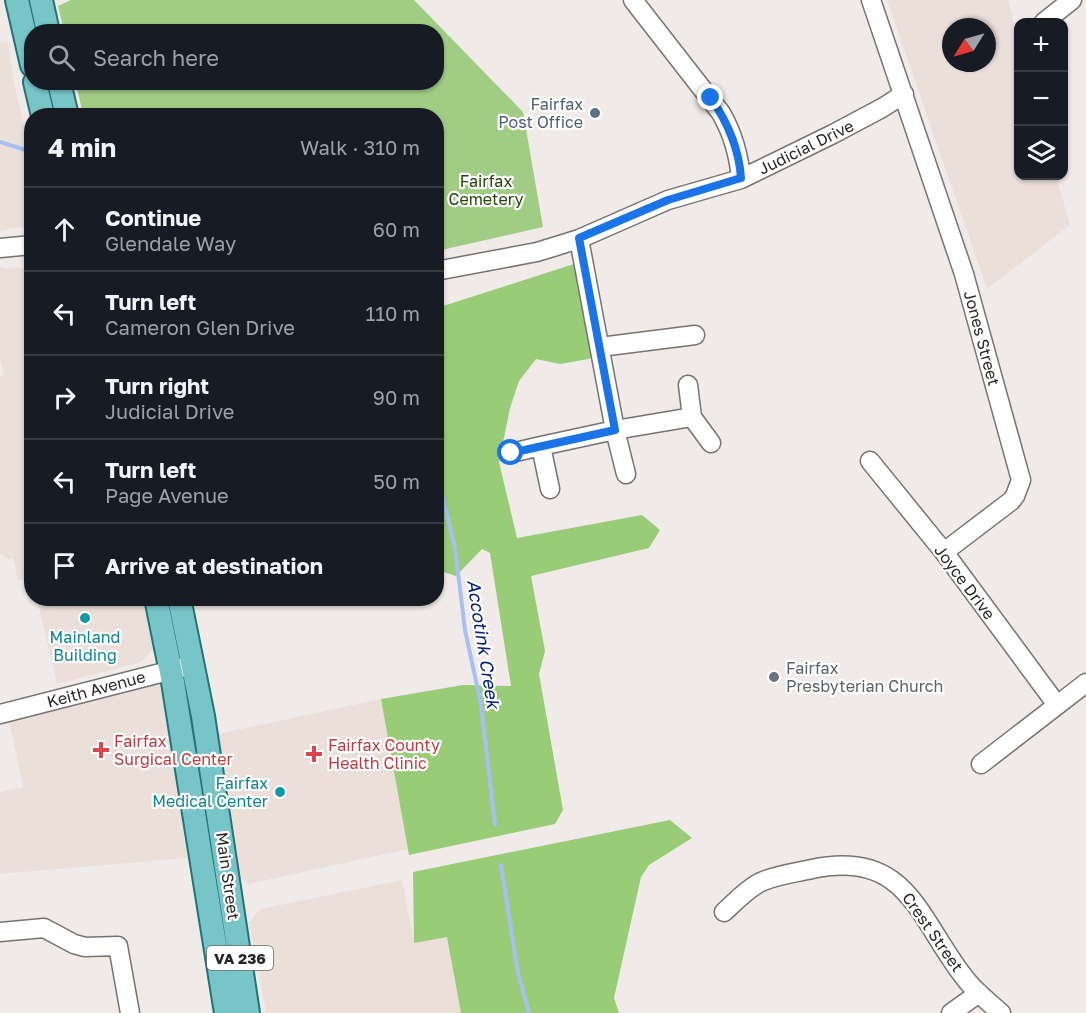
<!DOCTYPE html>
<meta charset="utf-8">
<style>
:root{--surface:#171b24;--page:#20242c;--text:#f1f3f6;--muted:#9ea1a6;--line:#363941}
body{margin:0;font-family:"Golos Text",sans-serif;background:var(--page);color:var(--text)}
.controls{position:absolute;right:18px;top:18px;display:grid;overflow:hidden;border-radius:12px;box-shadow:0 2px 4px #0004}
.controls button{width:54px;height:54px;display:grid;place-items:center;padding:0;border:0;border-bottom:2px solid var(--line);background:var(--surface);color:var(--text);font:30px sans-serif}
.compass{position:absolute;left:942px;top:18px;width:54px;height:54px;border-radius:50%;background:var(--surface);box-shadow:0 2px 4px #0004;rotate:233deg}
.stop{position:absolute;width:18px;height:18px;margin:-14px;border:4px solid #1a73e8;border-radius:50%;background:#fff}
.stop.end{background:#1a73e8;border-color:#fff;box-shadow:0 2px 6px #0008}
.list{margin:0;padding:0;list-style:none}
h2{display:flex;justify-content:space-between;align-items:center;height:78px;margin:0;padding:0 24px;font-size:26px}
h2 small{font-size:20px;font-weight:400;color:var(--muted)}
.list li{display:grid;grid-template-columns:39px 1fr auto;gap:18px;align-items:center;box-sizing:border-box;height:84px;padding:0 24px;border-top:2px solid var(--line)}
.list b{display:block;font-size:22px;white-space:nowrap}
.list p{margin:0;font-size:20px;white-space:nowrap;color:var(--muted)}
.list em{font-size:20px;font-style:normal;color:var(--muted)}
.icon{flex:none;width:33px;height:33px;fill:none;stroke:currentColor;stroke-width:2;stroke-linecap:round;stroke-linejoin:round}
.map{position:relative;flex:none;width:1086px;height:1013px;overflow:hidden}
.search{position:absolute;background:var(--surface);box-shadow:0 2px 4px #0004;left:24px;top:24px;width:420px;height:66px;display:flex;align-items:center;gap:15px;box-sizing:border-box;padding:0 21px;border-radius:24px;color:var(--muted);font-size:22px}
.panel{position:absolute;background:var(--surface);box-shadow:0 2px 4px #0004;left:24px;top:108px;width:420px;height:498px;border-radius:24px}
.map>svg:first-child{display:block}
.built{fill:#ebdfd9;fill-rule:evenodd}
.green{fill:#a0cc83}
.forest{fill:#9c7}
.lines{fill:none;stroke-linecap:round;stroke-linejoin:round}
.stream{stroke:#a7c0f2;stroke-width:4}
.minor-casing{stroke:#777371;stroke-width:21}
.major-casing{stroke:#227477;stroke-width:26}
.minor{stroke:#fff;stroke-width:18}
.major{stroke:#78c5c8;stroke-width:22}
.route{stroke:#1a73e8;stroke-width:8}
.service-dot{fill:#5c6f8a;stroke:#fff;stroke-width:2}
.culture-dot{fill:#0f9aa8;stroke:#fff;stroke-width:2}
.worship-dot{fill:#6b7280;stroke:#fff;stroke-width:2}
.health-dot{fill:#e0444e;stroke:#fff;stroke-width:2}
.labels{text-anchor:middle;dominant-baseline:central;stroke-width:4.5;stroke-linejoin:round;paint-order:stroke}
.shield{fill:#fff;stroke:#686766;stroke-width:1.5}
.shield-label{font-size:15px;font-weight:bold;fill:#282625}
.service-label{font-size:16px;fill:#4e5e75;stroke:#fff;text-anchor:end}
.street-label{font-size:16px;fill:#282625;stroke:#fff}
.park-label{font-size:16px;fill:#244305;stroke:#fff}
.culture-label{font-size:16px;fill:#0d838f;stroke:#fff}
.worship-label{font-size:16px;fill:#5b616d;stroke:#fff;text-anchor:start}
.health-label{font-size:16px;fill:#be3a42;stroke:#fff;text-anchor:start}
.water-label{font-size:18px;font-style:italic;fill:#00227c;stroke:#fff}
</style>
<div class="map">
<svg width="1086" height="1013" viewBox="0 0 1086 1013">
<rect width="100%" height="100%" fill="#f0ebe9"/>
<path class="built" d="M 887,0 L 1008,0 L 1018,39 L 1018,176 L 1056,176 L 1070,225 L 987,289 ZM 951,27 L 987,27 L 987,63 L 951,63 Z
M 8,42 L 14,84 L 31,153 L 32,225 L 0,231 L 0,43 Z
M 0,267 L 5,269 L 17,267 L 31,271 L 32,578 L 18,581 L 13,558 L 8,559 L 0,554 L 0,376 L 4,375 L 0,359 Z
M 37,599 L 144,599 L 155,647 L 141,662 L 57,684 Z
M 160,678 L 187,858 L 0,874 L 0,792 L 23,787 L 8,715 Z
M 381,699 L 408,849 L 248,884 L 238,875 L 218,734 Z
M 402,880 L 414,943 L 447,936 L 461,1013 L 266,1013 L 249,922 L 261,909 Z"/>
<path class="green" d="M 71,0 L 414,0 L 523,112 L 543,227 L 437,251 L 436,116 L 83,115 L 76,83 L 436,82 L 436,32 L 64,31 L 58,6 Z"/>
<path class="forest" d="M 574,264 L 594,358 L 560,364 L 536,359 L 519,381 L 510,408 L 499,462 L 517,538 L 642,515 L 660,530 L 649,548 L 531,576 L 545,651 L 539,674 L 563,810 L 555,824 L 409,855 L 381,699 L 463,685 L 511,686 L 490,553 L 482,549 L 456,576 L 437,570 L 437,308 Z
M 670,820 L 692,838 L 649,865 L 641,877 L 614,998 L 619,1013 L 461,1013 L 447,937 L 414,943 L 413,872 Z"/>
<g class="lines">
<path class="stream" d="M 0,142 L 32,152
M 436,470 L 455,548 L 465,630 L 481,704 L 495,825
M 501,865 L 518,973 L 529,1013"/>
<g class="minor-casing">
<path id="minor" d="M 633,0 L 721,113 C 733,134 739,155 741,179
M 871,0 L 964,274 L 1021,480 L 1015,496 L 1011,501 L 944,552
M 1044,22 L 1072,0
M 579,239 L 615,430 L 626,474
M 0,248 L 32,245
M 436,271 L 537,252 L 579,239 L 668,200 L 741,179 L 833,134 L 882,108 L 904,94
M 600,347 L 695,335
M 688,385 L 692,417
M 511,453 L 541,446
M 870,461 L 944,552 L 1057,705
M 550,489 L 541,446 L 615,430 L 692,417 L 711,443
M 0,714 L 184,667
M 981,764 L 1086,683
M 724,912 C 735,902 746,890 759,883 C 774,875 795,873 812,869 C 910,848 919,923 968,982 C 977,993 990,1003 1001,1013
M 0,932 L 44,928 L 74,944 L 85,947 L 118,946 L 130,1013
M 951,1013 L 979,993"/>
</g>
<g class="major-casing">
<path id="major" d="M 17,0 L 32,65
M 41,0 L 48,32
M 35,82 L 43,116
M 59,82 L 67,116
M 156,598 L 173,682 L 226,1013
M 179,598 L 203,716 L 248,1013"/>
</g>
<use href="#minor" class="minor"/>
<use href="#major" class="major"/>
</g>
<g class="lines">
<path class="route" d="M 511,453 L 615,430 L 579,238 L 668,200 L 741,178 C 739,148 728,123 711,98"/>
</g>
<circle class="service-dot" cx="595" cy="113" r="6"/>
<g class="culture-dot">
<circle cx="85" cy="618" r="6"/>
<circle cx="280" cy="792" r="6"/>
</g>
<circle class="worship-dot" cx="774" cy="677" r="6"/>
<g class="health-dot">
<path d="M98 741h6v6h6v6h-6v6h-6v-6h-6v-6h6z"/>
<path d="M311 745h6v6h6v6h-6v6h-6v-6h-6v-6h6z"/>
</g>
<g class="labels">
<rect class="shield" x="207" y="946" width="66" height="24" rx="4.5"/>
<g class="shield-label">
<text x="240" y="958">VA 236</text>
</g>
<g class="service-label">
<text x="583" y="104">Fairfax<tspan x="583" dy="18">Post Office</tspan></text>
</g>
<g class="street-label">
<text transform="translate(806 147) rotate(-26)">Judicial Drive</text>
<text transform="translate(982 338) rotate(75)">Jones Street</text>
<text transform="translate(965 582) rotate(53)">Joyce Drive</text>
<text transform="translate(96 689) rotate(-15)">Keith Avenue</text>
<text transform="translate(228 876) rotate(82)">Main Street</text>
<text transform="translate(933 932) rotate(55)">Crest Street</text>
</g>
<g class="park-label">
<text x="486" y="181">Fairfax<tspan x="486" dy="18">Cemetery</tspan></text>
</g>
<g class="culture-label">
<text x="85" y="637">Mainland<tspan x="85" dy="18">Building</tspan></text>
<text x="268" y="783" text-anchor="end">Fairfax<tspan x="268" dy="18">Medical Center</tspan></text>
</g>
<g class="worship-label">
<text x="786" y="668">Fairfax<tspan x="786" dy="18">Presbyterian Church</tspan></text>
</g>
<g class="health-label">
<text x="114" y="741">Fairfax<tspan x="114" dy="18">Surgical Center</tspan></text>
<text x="328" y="745">Fairfax County<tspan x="328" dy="18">Health Clinic</tspan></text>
</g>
<g class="water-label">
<text transform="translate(484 644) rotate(81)">Accotink Creek</text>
</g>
</g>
</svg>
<div class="controls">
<button>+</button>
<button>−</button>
<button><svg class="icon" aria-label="layers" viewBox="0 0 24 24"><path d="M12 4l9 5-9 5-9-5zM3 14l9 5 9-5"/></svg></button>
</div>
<svg class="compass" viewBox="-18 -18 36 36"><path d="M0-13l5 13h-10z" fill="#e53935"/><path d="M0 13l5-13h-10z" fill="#9ea1a6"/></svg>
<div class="stop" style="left:511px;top:453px"></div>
<div class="stop end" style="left:711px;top:98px"></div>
<div class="search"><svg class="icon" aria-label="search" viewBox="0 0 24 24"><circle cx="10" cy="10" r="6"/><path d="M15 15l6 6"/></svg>Search here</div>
<section class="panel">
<h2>4 min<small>Walk · 310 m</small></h2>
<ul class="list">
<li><svg class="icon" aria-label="ahead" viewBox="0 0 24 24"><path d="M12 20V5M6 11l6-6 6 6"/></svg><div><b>Continue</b><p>Glendale Way</p></div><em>60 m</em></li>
<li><svg class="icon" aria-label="left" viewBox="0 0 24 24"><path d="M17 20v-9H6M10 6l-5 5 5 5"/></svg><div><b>Turn left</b><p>Cameron Glen Drive</p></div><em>110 m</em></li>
<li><svg class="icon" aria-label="right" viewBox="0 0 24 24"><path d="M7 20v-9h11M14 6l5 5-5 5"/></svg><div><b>Turn right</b><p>Judicial Drive</p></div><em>90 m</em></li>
<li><svg class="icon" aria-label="left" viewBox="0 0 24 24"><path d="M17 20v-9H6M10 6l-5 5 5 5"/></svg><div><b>Turn left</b><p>Page Avenue</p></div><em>50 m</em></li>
<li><svg class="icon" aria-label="arrive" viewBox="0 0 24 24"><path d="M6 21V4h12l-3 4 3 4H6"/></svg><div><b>Arrive at destination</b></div></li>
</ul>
</section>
</div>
